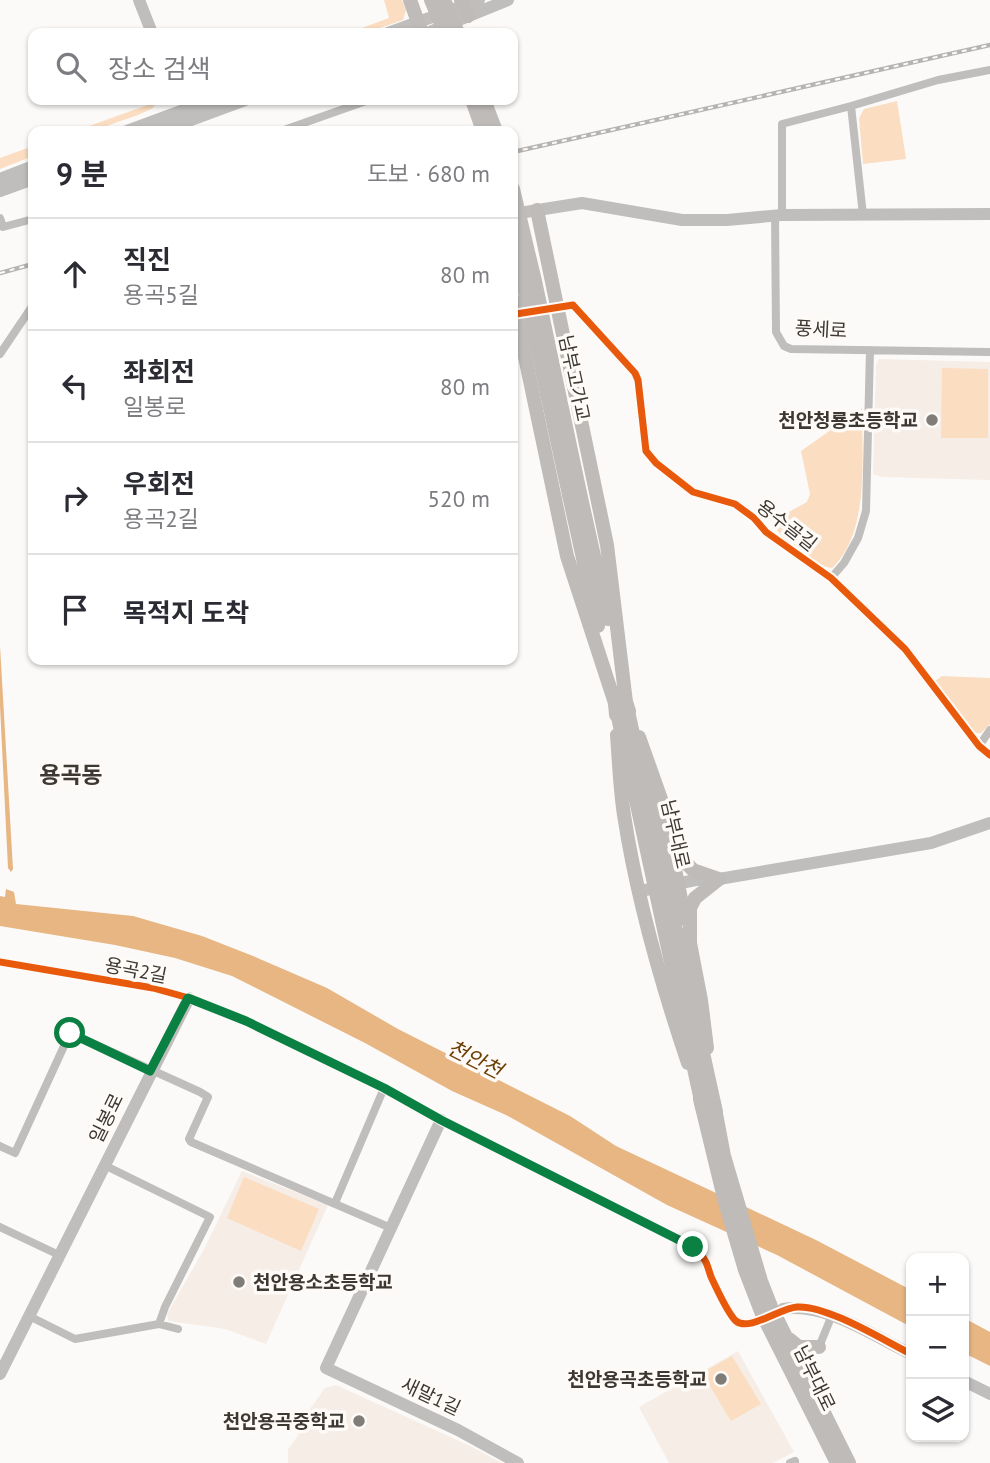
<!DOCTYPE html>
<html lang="ko">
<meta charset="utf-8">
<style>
:root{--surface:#fff;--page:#f7f7f7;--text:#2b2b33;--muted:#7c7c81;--line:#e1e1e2}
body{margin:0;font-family:"PT Sans","Noto Sans KR",sans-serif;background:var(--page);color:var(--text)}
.controls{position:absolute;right:21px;bottom:21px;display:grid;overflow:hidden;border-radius:14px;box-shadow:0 2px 5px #0004}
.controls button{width:63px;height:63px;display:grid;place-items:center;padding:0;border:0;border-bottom:2px solid var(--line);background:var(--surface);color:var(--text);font:35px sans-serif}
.stop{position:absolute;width:21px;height:21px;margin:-16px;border:5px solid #0b8043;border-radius:50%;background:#fff}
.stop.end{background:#0b8043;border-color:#fff;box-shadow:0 2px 7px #0008}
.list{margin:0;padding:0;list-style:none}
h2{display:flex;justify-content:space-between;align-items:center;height:91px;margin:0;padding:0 28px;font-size:30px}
h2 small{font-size:23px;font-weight:400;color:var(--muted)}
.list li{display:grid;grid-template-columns:46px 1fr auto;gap:21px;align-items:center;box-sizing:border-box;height:112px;padding:0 28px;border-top:2px solid var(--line)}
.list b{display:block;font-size:26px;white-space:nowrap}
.list p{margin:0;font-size:23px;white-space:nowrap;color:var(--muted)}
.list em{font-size:23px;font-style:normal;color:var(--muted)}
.icon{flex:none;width:38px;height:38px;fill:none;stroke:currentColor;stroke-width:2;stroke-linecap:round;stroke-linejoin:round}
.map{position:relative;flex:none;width:990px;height:1463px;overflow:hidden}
.search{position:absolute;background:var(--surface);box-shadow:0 2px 5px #0004;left:28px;top:28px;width:490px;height:77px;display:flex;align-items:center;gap:18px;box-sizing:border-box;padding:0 24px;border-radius:14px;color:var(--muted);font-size:26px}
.panel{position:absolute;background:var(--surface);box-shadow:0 2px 5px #0004;left:28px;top:126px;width:490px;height:539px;border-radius:14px}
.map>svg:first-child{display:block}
.built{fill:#f5ede6}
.green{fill:#fbddc1}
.water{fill:#e7b683}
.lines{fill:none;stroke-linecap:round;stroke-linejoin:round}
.street{stroke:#c0bebc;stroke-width:8}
.secondary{stroke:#c0bebc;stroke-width:12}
.highway{stroke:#bebbb9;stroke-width:14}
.rail-casing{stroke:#b6b4b2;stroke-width:4.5}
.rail{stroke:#fdfaf7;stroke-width:2;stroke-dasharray:5;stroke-linecap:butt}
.highway-bridge{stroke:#bebbb9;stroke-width:14}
.cycleway-casing{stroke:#fdfaf7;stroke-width:11}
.cycleway{stroke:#e8590c;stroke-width:7}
.route{stroke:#0b8043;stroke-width:9}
.poi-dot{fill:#807c77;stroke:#fdfaf7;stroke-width:2.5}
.labels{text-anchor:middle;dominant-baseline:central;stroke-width:7;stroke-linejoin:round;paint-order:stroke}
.street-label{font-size:19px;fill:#3d3832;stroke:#fdfaf7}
.poi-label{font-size:19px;font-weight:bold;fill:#3d3832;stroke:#fdfaf7;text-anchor:end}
.water-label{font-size:21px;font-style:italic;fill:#6b3e02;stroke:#fdfaf7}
.quarter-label{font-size:23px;font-weight:bold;fill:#3d3832;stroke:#fdfaf7}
</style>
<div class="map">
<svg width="990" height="1463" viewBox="0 0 990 1463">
<rect width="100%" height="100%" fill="#fcfaf8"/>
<path class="built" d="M 879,359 L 990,362 L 990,480 L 882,477 L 873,474 L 876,365 Z
M 242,1171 L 328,1205 L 266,1344 L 225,1329 L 169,1321 L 167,1314 L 203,1251 Z
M 738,1351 L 794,1452 L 773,1463 L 669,1463 L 639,1407 Z
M 336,1385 L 468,1445 L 502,1463 L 288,1463 L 288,1449 L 297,1437 L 307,1413 L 325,1388 Z"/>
<path class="green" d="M 384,0 L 402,0 L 406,10 L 403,20 L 365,33 L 348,33 L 389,18 Z
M 148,100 L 157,100 L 153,108 L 138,115 L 92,131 L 75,131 L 145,106 L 149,104 Z
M 897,101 L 906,159 L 863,164 L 859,118 L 864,109 Z
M 33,146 L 33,156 L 0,169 L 0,158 Z
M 942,368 L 988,369 L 988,438 L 941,438 Z
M 862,408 C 862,456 870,533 832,568 L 826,567 C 806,557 784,543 772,523 L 774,520 L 807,502 L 810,494 L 801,451 Z
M 942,676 L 990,678 L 990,724 L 981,733 L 974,733 L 935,681 Z
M 244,1177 L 319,1209 L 301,1251 L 227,1218 Z
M 732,1356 L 761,1404 L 731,1421 L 702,1373 Z"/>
<path class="water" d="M 0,646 L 13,869 L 11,872 L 8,868 L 0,706 Z
M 6,889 L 14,892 L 16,904 L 133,916 L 202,936 L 253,956 L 327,988 L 398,1029 L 570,1116 L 616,1146 L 816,1240 L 911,1290 L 911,1327 L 777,1255 L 667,1205 L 506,1115 L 452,1091 L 365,1043 L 232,976 L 175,958 L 115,945 L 0,926 L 0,896 L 5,897 Z
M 964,1318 L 990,1332 L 990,1366 L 964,1353 Z"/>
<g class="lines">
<path class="street" d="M 281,131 L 369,100
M 775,215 L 776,332 L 784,346 L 791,349 L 990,352
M 782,215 L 782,124 L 851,106
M 863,215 L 851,106 L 938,80 L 990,70
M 0,218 L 3,227 L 33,219
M 539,310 L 573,305 L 635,373 L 638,380 L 646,451 L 656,463 L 693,492 L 735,504 L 754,518 L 766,532 L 831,578 L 905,649 L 979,746 L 990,755
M 0,354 L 33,305
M 831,578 L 844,563 L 858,538 L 866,511 L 870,350
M 979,746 L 990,730
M 0,962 L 153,988 L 189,998 L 246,1021 L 384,1088 L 441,1120 L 693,1247 L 705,1259 L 711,1278 L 735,1320 L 742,1325 L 751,1324
M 0,1146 L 15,1153 L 70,1033 L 200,1092 L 208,1097 L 189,1139 L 191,1142 L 391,1228
M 104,1165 L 210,1217 L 165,1307 L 159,1324
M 335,1203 L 384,1088
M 0,1227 L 59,1255
M 29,1316 L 75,1339 L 159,1324 L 178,1329
M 819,1347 L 832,1315
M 790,1463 L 795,1461"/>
<path class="secondary" d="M 139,0 L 152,33
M 388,33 L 479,0
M 427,33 L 508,0
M 127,131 L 211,100
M 161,131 L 245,100
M 0,179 L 33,166
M 0,191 L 33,179
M 513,214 L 582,203 L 682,220 L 727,220 L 782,215 L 990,214
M 640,891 L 696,880 L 719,879 L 931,843 L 990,823
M 441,1120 L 326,1368 L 458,1430 L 518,1463
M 783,1309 C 826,1302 873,1336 911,1354
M 0,1374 L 189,998
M 964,1381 L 990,1394"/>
<path class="highway" d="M 410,0 L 422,33
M 461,0 L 468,16
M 472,100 L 483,131
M 484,100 L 496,131
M 537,210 L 607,545 L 626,702 L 629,711
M 513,300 L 567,556 L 615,703 L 616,715
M 580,493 L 608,619
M 569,495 L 598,626
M 617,735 C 619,762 620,789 624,815 C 637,900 661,983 688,1063
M 639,737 L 661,799 L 671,848 L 693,870 L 719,879
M 671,849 L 685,919
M 707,1048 L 701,1000 L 690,943 L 690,908 L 695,898 L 719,879
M 700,1099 L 725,1202 L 745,1270 L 762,1314 L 837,1463
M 714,1103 L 724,1156 L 761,1281 L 772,1309 L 849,1463
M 789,1339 L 799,1347 L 819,1347"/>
<g class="rail-casing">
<path id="rail" d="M 513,152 L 990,45
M 0,273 L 33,264"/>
</g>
<use href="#rail" class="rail"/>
<path class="highway-bridge" d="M 431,0 L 445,33
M 444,0 L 458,33
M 513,189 L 535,281 L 580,493
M 513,237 L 569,495
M 626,702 L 716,1112
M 615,703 L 703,1110"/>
<g class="cycleway-casing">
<path id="cycleway" d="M 516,314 L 573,305 L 635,373 L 638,380 L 646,451 L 656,463 L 693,492 L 735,504 L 754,518 L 766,532 L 831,578 L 905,649 L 979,746 L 990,755
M 0,962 L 153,988 L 189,998 L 246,1021 L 384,1088 L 441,1120 L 693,1247 C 697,1250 702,1254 704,1259 C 708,1264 709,1273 712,1279 C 717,1289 728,1314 736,1321 C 749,1332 780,1308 797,1307 C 827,1305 883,1340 911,1354"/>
</g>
<use href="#cycleway" class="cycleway"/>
</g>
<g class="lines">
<path class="route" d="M 70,1033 L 150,1071 L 188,998 L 246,1021 L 384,1088 L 441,1120 L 693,1247"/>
</g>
<g class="poi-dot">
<circle cx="932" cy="420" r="7"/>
<circle cx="239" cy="1282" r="7"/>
<circle cx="721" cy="1379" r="7"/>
<circle cx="359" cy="1421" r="7"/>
</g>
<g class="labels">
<g class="street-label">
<text transform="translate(821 329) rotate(3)">풍세로</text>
<text transform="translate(575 378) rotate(78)">남부고가교</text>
<text transform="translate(787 525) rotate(38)">용수골길</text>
<text transform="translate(676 834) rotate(77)">남부대로</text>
<text transform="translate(136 970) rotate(11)">용곡2길</text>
<text transform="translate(106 1118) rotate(-64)">일봉로</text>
<text transform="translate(815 1378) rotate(64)">남부대로</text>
<text transform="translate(431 1396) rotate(25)">새말1길</text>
</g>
<g class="poi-label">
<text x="918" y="420">천안청룡초등학교</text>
<text x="253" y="1282" text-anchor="start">천안용소초등학교</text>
<text x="707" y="1379">천안용곡초등학교</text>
<text x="345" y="1421">천안용곡중학교</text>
</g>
<g class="water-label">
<text transform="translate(475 1059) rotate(27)">천안천</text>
</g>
<g class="quarter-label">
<text x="71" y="774">용곡동</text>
</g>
</g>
</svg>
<div class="controls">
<button>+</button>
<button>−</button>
<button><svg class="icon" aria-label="layers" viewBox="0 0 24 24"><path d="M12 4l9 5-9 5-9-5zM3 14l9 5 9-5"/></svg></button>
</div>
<div class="stop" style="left:70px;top:1033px"></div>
<div class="stop end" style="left:693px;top:1247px"></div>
<div class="search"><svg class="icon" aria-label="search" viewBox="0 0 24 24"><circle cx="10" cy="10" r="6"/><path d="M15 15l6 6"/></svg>장소 검색</div>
<section class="panel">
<h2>9 분<small>도보 · 680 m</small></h2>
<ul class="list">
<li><svg class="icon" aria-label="ahead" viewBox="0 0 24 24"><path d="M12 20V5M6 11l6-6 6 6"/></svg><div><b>직진</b><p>용곡5길</p></div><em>80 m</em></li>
<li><svg class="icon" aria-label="left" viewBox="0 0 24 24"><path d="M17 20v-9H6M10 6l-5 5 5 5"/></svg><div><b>좌회전</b><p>일봉로</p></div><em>80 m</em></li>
<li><svg class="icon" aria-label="right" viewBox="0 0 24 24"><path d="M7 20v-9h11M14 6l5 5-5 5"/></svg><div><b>우회전</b><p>용곡2길</p></div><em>520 m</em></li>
<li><svg class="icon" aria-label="arrive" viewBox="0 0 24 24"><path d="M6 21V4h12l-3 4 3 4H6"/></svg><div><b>목적지 도착</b></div></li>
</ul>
</section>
</div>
